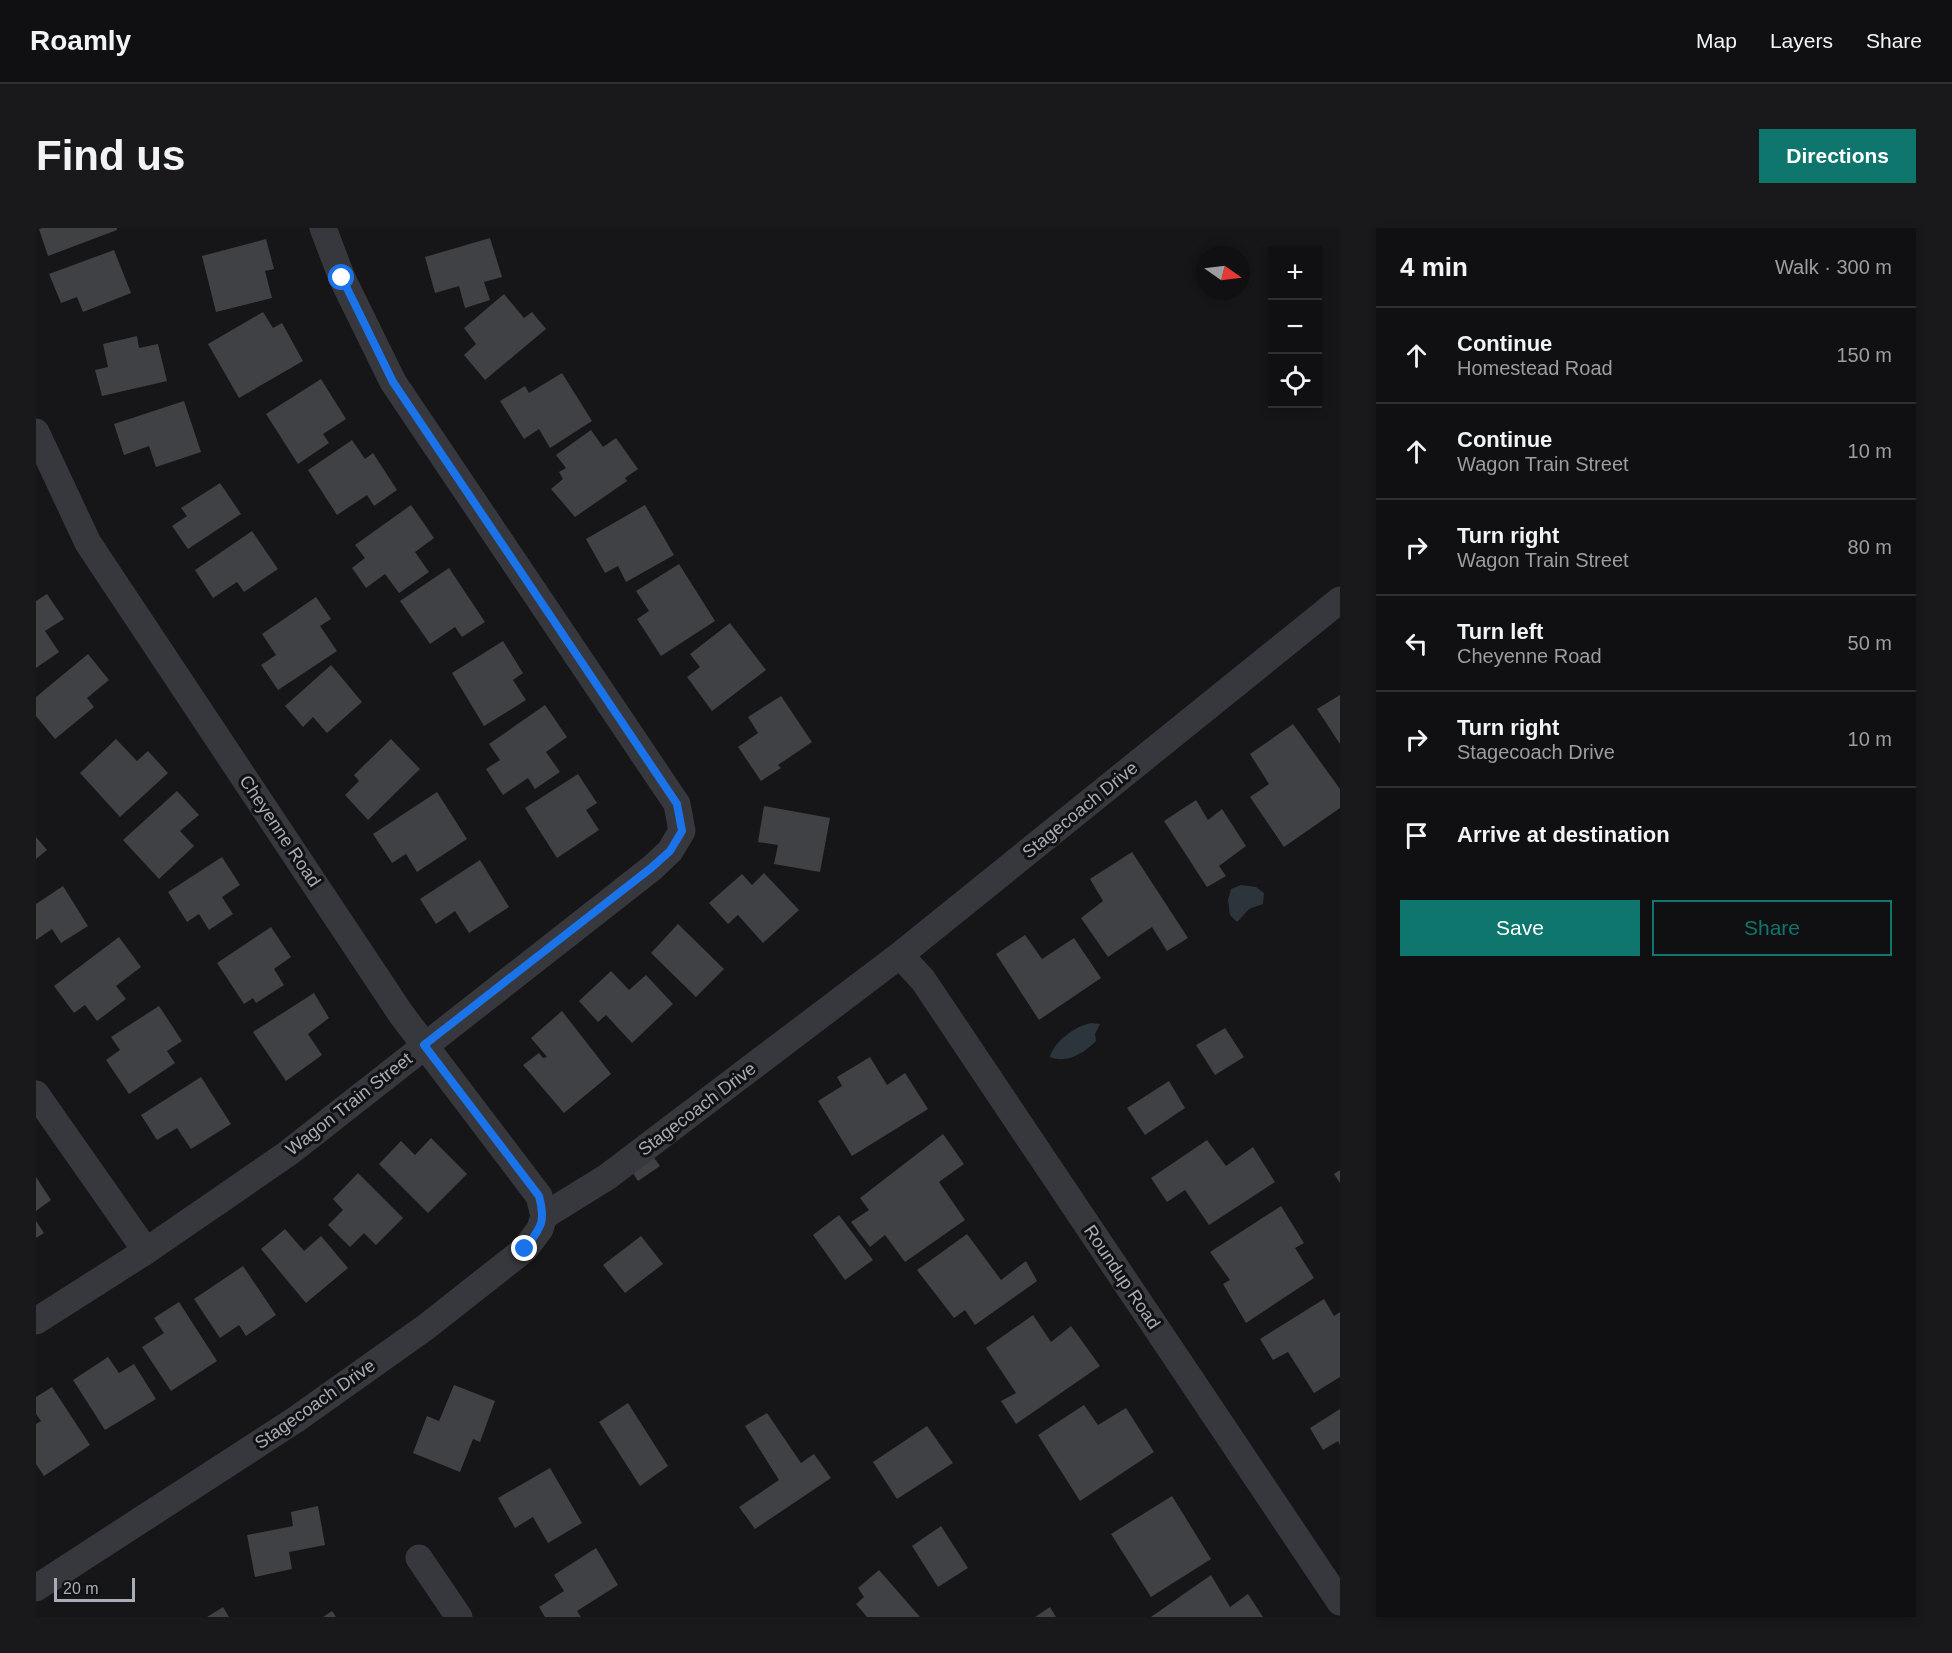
<!DOCTYPE html>
<meta charset="utf-8">
<style>
:root{--surface:#101012;--page:#19191b;--text:#f1f3f6;--muted:#9c9d9f;--line:#303032;--accent:#0f766e}
body{margin:0;font-family:Arial,sans-serif;background:var(--page);color:var(--text)}
.controls{position:absolute;right:18px;top:18px;display:grid;overflow:hidden;border-radius:0px;box-shadow:0 3px 9px #0003}
.controls button{width:54px;height:54px;display:grid;place-items:center;padding:0;border:0;border-bottom:2px solid var(--line);background:var(--surface);color:var(--text);font:30px sans-serif}
.compass{position:absolute;left:1160px;top:18px;width:54px;height:54px;border-radius:50%;background:var(--surface);box-shadow:0 3px 9px #0003;rotate:104deg}
.scale{position:absolute;left:18px;bottom:15px;width:81px;box-sizing:border-box;padding-left:6px;border:3px solid #a8adb8;border-top:0;font-size:16px;line-height:21px;white-space:nowrap;color:#a8adb8;-webkit-text-stroke:4px #111113;paint-order:stroke}
.stop{position:absolute;width:18px;height:18px;margin:-14px;border:4px solid #1a73e8;border-radius:50%;background:#fff}
.stop.end{background:#1a73e8;border-color:#fff;box-shadow:0 2px 6px #0008}
.list{margin:0;padding:0;list-style:none}
h2{display:flex;justify-content:space-between;align-items:center;height:78px;margin:0;padding:0 24px;font-size:26px}
h2 small{font-size:20px;font-weight:400;color:var(--muted)}
.list li{display:grid;grid-template-columns:39px 1fr auto;gap:18px;align-items:center;box-sizing:border-box;height:96px;padding:0 24px;border-top:2px solid var(--line)}
.list b{display:block;font-size:22px;white-space:nowrap}
.list p{margin:0;font-size:20px;white-space:nowrap;color:var(--muted)}
.list em{font-size:20px;font-style:normal;color:var(--muted)}
.actions{display:flex;gap:12px;padding:18px 24px}
.actions a{flex:1;padding:14px 0;border:2px solid var(--accent);border-radius:0px;text-align:center;font-size:21px;color:var(--accent)}
.actions .main{background:var(--accent);color:#fff}
.icon{flex:none;width:33px;height:33px;fill:none;stroke:currentColor;stroke-width:2;stroke-linecap:round;stroke-linejoin:round}
.map{position:relative;flex:none;width:1304px;height:1389px;overflow:hidden;border-radius:0px}
header{display:flex;align-items:center;gap:36px;box-sizing:border-box;height:84px;padding:0 30px;background:var(--surface);border-bottom:2px solid var(--line)}
header strong{font-size:28px}
nav{display:flex;gap:33px;margin-inline-start:auto;font-size:21px}
.intro{display:flex;align-items:center;justify-content:space-between;box-sizing:border-box;height:144px;padding:0 36px}
h1{margin:0;font-size:42px}
.button{padding:15px 27px;border-radius:0px;background:var(--accent);color:#fff;font-size:21px;font-weight:700}
main{display:flex;gap:36px;padding:0 36px}
aside{flex:1;background:var(--surface);border-radius:0px;box-shadow:0 3px 9px #0003}
.map>svg:first-child{display:block}
.water{fill:#2c353c}
.building{fill:#404145}
.lines{fill:none;stroke-linecap:round;stroke-linejoin:round}
.street{stroke:#37383d;stroke-width:27}
.route{stroke:#1a73e8;stroke-width:8}
.labels{text-anchor:middle;dominant-baseline:central;stroke-width:6;stroke-linejoin:round;paint-order:stroke}
.street-label{font-size:18px;fill:#a8adb8;stroke:#111113}
</style>
<header>
<strong>Roamly</strong>
<nav><a>Map</a><a>Layers</a><a>Share</a></nav>
</header>
<div class="intro"><h1>Find us</h1><a class="button">Directions</a></div>
<main>
<div class="map">
<svg width="1304" height="1389" viewBox="0 0 1304 1389">
<rect width="100%" height="100%" fill="#161618"/>
<path class="water" d="M 1205,657 L 1220,659 L 1228,665 L 1227,676 L 1213,681 L 1201,694 L 1194,687 L 1192,672 L 1195,661 Z
M 1055,795 L 1064,796 L 1059,806 L 1060,813 C 1048,825 1031,836 1014,829 C 1018,813 1040,798 1055,795 Z"/>
<path class="building" d="M 6,0 L 81,0 L 81,2 L 12,28 L 3,1 Z
M 454,10 L 466,49 L 448,54 L 454,72 L 429,80 L 423,58 L 399,65 L 389,29 Z
M 230,11 L 238,41 L 229,43 L 236,70 L 180,84 L 166,28 Z
M 78,22 L 95,65 L 47,84 L 41,69 L 25,75 L 13,46 Z
M 468,66 L 488,90 L 496,84 L 510,101 L 449,152 L 428,127 L 440,116 L 428,100 Z
M 227,84 L 237,100 L 246,95 L 267,133 L 203,170 L 172,116 Z
M 101,108 L 103,120 L 122,116 L 131,153 L 66,168 L 59,142 L 72,139 L 67,116 Z
M 526,145 L 556,193 L 514,220 L 503,201 L 488,211 L 464,173 L 489,158 L 493,165 Z
M 285,151 L 310,191 L 287,206 L 293,215 L 262,236 L 230,186 Z
M 148,173 L 165,224 L 120,239 L 113,218 L 88,227 L 78,196 Z
M 555,202 L 567,219 L 580,210 L 602,241 L 589,250 L 591,253 L 539,289 L 515,261 L 527,251 L 523,244 L 530,240 L 520,227 Z
M 316,212 L 329,231 L 337,225 L 361,262 L 338,278 L 331,267 L 301,287 L 272,242 Z
M 184,255 L 205,286 L 152,321 L 136,298 L 151,288 L 145,280 Z
M 375,277 L 398,310 L 379,324 L 393,344 L 363,365 L 349,346 L 330,360 L 316,340 L 329,330 L 319,317 Z
M 609,277 L 638,327 L 590,354 L 582,338 L 569,345 L 550,311 Z
M 216,303 L 242,341 L 208,364 L 201,354 L 177,370 L 159,342 Z
M 643,336 L 679,393 L 625,428 L 601,391 L 613,383 L 600,363 Z
M 413,340 L 449,394 L 426,409 L 419,399 L 394,416 L 364,373 Z
M 11,366 L 28,391 L 9,403 L 23,424 L 0,440 L 0,373 Z
M 280,369 L 295,391 L 284,398 L 301,423 L 242,462 L 225,437 L 240,427 L 226,406 Z
M 694,395 L 730,442 L 676,483 L 651,449 L 664,439 L 654,426 Z
M 467,413 L 487,445 L 477,452 L 490,472 L 448,498 L 416,445 Z
M 52,426 L 73,452 L 51,470 L 58,479 L 19,511 L 0,488 L 0,469 Z
M 295,437 L 326,474 L 291,505 L 277,489 L 267,499 L 249,478 Z
M 1304,467 L 1304,516 L 1281,481 Z
M 745,468 L 776,514 L 742,537 L 745,540 L 725,553 L 702,519 L 722,505 L 712,489 Z
M 509,477 L 531,509 L 510,524 L 524,544 L 499,561 L 492,550 L 467,567 L 450,541 L 464,532 L 453,516 Z
M 1257,496 L 1304,561 L 1304,580 L 1248,619 L 1214,569 L 1233,556 L 1214,526 Z
M 80,511 L 101,533 L 112,523 L 132,545 L 84,589 L 44,545 Z
M 355,511 L 384,541 L 332,592 L 309,567 L 323,553 L 318,547 Z
M 542,546 L 561,575 L 550,582 L 563,602 L 521,630 L 489,580 Z
M 141,563 L 163,587 L 144,603 L 158,618 L 123,651 L 87,612 Z
M 401,564 L 431,611 L 381,644 L 370,626 L 356,635 L 337,606 Z
M 1160,572 L 1172,592 L 1186,581 L 1210,618 L 1183,638 L 1190,648 L 1171,659 L 1128,593 Z
M 728,578 L 794,590 L 784,644 L 738,636 L 742,617 L 722,614 Z
M 0,609 L 11,622 L 0,631 Z
M 1096,624 L 1152,710 L 1131,723 L 1116,699 L 1072,729 L 1045,690 L 1067,673 L 1054,651 Z
M 186,629 L 204,657 L 186,669 L 197,686 L 173,702 L 163,686 L 151,694 L 132,664 Z
M 444,632 L 473,679 L 433,705 L 419,683 L 400,696 L 384,671 Z
M 728,645 L 763,682 L 727,715 L 702,687 L 692,696 L 673,675 L 706,646 L 716,657 Z
M 27,658 L 52,698 L 25,715 L 16,701 L 0,712 L 0,676 Z
M 642,696 L 688,741 L 660,769 L 615,725 Z
M 235,699 L 255,729 L 238,741 L 248,757 L 220,775 L 217,770 L 208,776 L 181,735 Z
M 989,707 L 1006,731 L 1038,710 L 1065,750 L 1003,792 L 960,726 Z
M 83,709 L 105,739 L 80,758 L 90,771 L 61,793 L 49,777 L 38,785 L 18,758 Z
M 575,743 L 593,762 L 610,747 L 637,776 L 596,815 L 570,787 L 562,794 L 543,773 Z
M 278,765 L 293,790 L 272,806 L 286,827 L 250,853 L 217,804 Z
M 123,778 L 146,813 L 131,823 L 139,835 L 93,866 L 70,832 L 84,822 L 75,809 Z
M 526,783 L 575,846 L 528,885 L 487,837 L 503,825 L 507,830 L 511,829 L 495,810 Z
M 1189,800 L 1208,829 L 1179,847 L 1160,817 Z
M 834,829 L 851,857 L 869,845 L 892,881 L 816,928 L 782,873 L 806,858 L 801,849 Z
M 165,849 L 195,896 L 155,921 L 141,900 L 121,912 L 105,887 Z
M 1133,853 L 1149,880 L 1109,907 L 1091,880 Z
M 907,906 L 928,936 L 903,954 L 929,992 L 869,1034 L 849,1007 L 834,1019 L 815,994 L 833,982 L 824,970 Z
M 395,910 L 431,946 L 392,985 L 343,936 L 365,913 L 379,927 Z
M 1171,912 L 1190,938 L 1217,919 L 1239,954 L 1173,997 L 1149,962 L 1131,974 L 1115,950 Z
M 614,924 L 624,938 L 602,953 L 592,938 Z
M 1304,942 L 1304,955 L 1298,946 Z
M 322,945 L 367,990 L 340,1017 L 328,1005 L 314,1019 L 292,997 L 307,982 L 297,971 Z
M 0,949 L 15,972 L 0,983 Z
M 1245,978 L 1268,1015 L 1259,1020 L 1278,1050 L 1210,1095 L 1187,1056 L 1194,1052 L 1174,1024 Z
M 803,987 L 837,1032 L 809,1052 L 777,1007 Z
M 0,993 L 8,1005 L 0,1010 Z
M 249,1001 L 268,1023 L 285,1008 L 312,1040 L 270,1075 L 225,1021 Z
M 931,1006 L 965,1052 L 990,1033 L 1001,1053 L 939,1097 L 929,1082 L 918,1090 L 881,1042 Z
M 605,1008 L 627,1036 L 589,1065 L 567,1037 Z
M 207,1038 L 240,1087 L 210,1108 L 203,1097 L 184,1110 L 158,1071 Z
M 1288,1071 L 1298,1088 L 1304,1084 L 1304,1149 L 1278,1165 L 1252,1124 L 1237,1132 L 1224,1111 Z
M 143,1074 L 181,1133 L 135,1163 L 106,1119 L 128,1105 L 118,1090 Z
M 997,1087 L 1015,1114 L 1035,1098 L 1064,1138 L 980,1196 L 965,1173 L 980,1165 L 950,1120 Z
M 72,1129 L 83,1145 L 98,1136 L 120,1171 L 69,1202 L 37,1152 Z
M 418,1157 L 459,1173 L 444,1214 L 437,1211 L 424,1244 L 377,1225 L 391,1188 L 403,1193 Z
M 16,1159 L 54,1217 L 8,1248 L 0,1236 L 0,1196 L 5,1193 L 0,1186 L 0,1169 Z
M 592,1175 L 632,1238 L 604,1258 L 563,1194 Z
M 1048,1177 L 1062,1197 L 1090,1180 L 1118,1224 L 1044,1273 L 1002,1207 Z
M 1304,1181 L 1304,1217 L 1302,1213 L 1287,1222 L 1274,1200 Z
M 731,1185 L 765,1235 L 778,1226 L 795,1250 L 719,1301 L 703,1279 L 743,1252 L 709,1198 Z
M 891,1198 L 917,1235 L 861,1271 L 837,1234 Z
M 514,1240 L 546,1295 L 512,1315 L 497,1289 L 479,1300 L 462,1270 Z
M 1136,1268 L 1175,1331 L 1115,1369 L 1075,1306 Z
M 282,1278 L 289,1317 L 253,1324 L 256,1341 L 219,1349 L 211,1307 L 257,1298 L 255,1284 Z
M 905,1298 L 932,1340 L 902,1359 L 876,1318 Z
M 560,1320 L 582,1357 L 541,1383 L 545,1389 L 509,1389 L 503,1379 L 528,1363 L 518,1347 Z
M 843,1342 L 884,1389 L 831,1389 L 820,1376 L 828,1369 L 822,1360 Z
M 1175,1347 L 1194,1379 L 1212,1366 L 1227,1389 L 1115,1389 Z
M 187,1379 L 193,1389 L 171,1389 Z
M 1014,1379 L 1020,1389 L 999,1389 Z
M 296,1383 L 300,1389 L 287,1389 Z"/>
<g class="lines">
<path class="street" d="M 0,204 L 52,315 L 365,786 L 503,968 L 508,988
M 864,727 L 887,752 L 1304,1374
M 0,866 L 110,1023
M 0,1093 L 110,1023 L 251,926 L 616,640 L 634,623 L 646,603 L 641,576 L 357,154 L 306,50 L 287,0
M 383,1330 L 423,1389
M 0,1360 L 259,1192 L 390,1099 L 489,1021 L 504,1001 L 508,988 L 571,949 L 864,727 L 1304,372"/>
</g>
<g class="lines">
<path class="route" d="M 306,50 L 357,154 L 641,576 L 646,603 L 634,623 L 615,640 L 388,817 L 503,968 C 510,995 505,999 489,1021"/>
</g>
<g class="labels">
<g class="street-label">
<text transform="translate(1044 582) rotate(-39)">Stagecoach Drive</text>
<text transform="translate(244 603) rotate(56)">Cheyenne Road</text>
<text transform="translate(313 876) rotate(-38)">Wagon Train Street</text>
<text transform="translate(661 881) rotate(-37)">Stagecoach Drive</text>
<text transform="translate(1086 1049) rotate(56)">Roundup Road</text>
<text transform="translate(279 1176) rotate(-35)">Stagecoach Drive</text>
</g>
</g>
</svg>
<div class="controls">
<button>+</button>
<button>−</button>
<button><svg class="icon" aria-label="locate" viewBox="0 0 24 24"><circle cx="12" cy="12" r="6"/><path d="M12 2v4M12 18v4M2 12h4M18 12h4"/></svg></button>
</div>
<svg class="compass" viewBox="-18 -18 36 36"><path d="M0-13l5 13h-10z" fill="#e53935"/><path d="M0 13l5-13h-10z" fill="#9c9d9f"/></svg>
<div class="scale">20 m</div>
<div class="stop" style="left:306px;top:50px"></div>
<div class="stop end" style="left:489px;top:1021px"></div>
</div>
<aside>
<h2>4 min<small>Walk · 300 m</small></h2>
<ul class="list">
<li><svg class="icon" aria-label="ahead" viewBox="0 0 24 24"><path d="M12 20V5M6 11l6-6 6 6"/></svg><div><b>Continue</b><p>Homestead Road</p></div><em>150 m</em></li>
<li><svg class="icon" aria-label="ahead" viewBox="0 0 24 24"><path d="M12 20V5M6 11l6-6 6 6"/></svg><div><b>Continue</b><p>Wagon Train Street</p></div><em>10 m</em></li>
<li><svg class="icon" aria-label="right" viewBox="0 0 24 24"><path d="M7 20v-9h11M14 6l5 5-5 5"/></svg><div><b>Turn right</b><p>Wagon Train Street</p></div><em>80 m</em></li>
<li><svg class="icon" aria-label="left" viewBox="0 0 24 24"><path d="M17 20v-9H6M10 6l-5 5 5 5"/></svg><div><b>Turn left</b><p>Cheyenne Road</p></div><em>50 m</em></li>
<li><svg class="icon" aria-label="right" viewBox="0 0 24 24"><path d="M7 20v-9h11M14 6l5 5-5 5"/></svg><div><b>Turn right</b><p>Stagecoach Drive</p></div><em>10 m</em></li>
<li><svg class="icon" aria-label="arrive" viewBox="0 0 24 24"><path d="M6 21V4h12l-3 4 3 4H6"/></svg><div><b>Arrive at destination</b></div></li>
</ul>
<div class="actions"><a class="main">Save</a><a>Share</a></div>
</aside>
</main>
